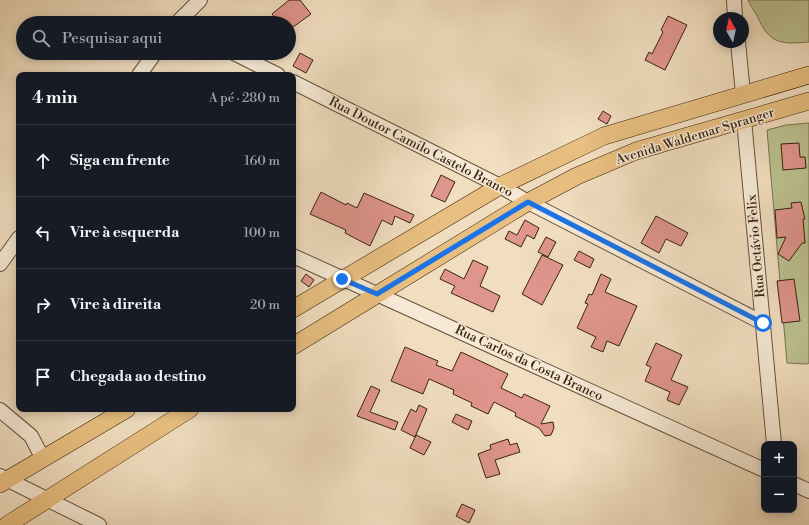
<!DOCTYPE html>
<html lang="pt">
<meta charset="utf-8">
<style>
:root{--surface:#171b24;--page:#20242c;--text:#f1f3f6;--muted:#9ea1a6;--line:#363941}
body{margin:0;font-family:"Libre Bodoni",serif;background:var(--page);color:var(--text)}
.controls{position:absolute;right:12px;bottom:12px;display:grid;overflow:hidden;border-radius:8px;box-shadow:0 2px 10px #0003}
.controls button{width:36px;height:36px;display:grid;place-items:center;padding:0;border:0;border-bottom:1px solid var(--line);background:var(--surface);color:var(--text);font:20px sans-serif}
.compass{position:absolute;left:713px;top:12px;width:36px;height:36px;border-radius:50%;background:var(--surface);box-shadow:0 2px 10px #0003;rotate:351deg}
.stop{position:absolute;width:12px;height:12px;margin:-9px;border:3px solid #1a73e8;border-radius:50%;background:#fff}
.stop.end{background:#1a73e8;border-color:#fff;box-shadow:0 1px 4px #0008}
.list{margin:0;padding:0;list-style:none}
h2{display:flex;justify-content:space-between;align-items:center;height:52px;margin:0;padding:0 16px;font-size:17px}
h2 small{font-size:13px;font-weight:400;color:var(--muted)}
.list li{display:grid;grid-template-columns:26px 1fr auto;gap:12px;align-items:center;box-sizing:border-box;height:72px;padding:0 16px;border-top:1px solid var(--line)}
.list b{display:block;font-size:15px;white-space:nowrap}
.list em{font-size:13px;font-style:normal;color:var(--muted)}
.icon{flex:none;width:22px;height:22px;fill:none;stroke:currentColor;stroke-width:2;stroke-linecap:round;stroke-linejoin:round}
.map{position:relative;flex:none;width:809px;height:525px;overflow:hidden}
.search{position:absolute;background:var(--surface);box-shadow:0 2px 10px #0003;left:16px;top:16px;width:280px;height:44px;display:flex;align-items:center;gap:10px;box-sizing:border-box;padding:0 14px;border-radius:22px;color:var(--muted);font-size:15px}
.panel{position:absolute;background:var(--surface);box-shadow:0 2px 10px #0003;left:16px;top:72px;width:280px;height:340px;border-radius:8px}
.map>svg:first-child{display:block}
.green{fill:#bcc191;stroke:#7a7250}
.building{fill:#df958c;stroke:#39230f}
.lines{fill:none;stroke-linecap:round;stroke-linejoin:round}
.minor-casing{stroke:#67523b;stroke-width:16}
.major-casing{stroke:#39230f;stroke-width:18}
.minor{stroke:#f6ead6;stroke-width:14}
.major{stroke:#e8bf80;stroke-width:17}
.route{stroke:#1a73e8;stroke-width:5}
.labels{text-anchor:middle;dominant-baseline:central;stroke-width:3;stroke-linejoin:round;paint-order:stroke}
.street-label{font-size:13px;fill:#39230f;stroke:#f6ead6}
</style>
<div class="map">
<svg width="809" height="525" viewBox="0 0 809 525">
<rect width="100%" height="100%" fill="#f1dec0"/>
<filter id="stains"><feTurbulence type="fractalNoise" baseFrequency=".005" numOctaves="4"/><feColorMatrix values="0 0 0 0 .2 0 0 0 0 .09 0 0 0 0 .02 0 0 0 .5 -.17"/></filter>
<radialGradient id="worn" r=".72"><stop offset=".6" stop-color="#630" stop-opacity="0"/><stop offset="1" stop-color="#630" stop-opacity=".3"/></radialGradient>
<path class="green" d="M 748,0 L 809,0 L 809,42 C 783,44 771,45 759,20 C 756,13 751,7 748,0 Z
M 809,123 L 809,363 L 807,364 L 787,363 L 767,130 L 786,125 Z"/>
<path class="building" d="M 289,0 L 300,0 L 311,14 L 289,30 L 289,23 L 279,23 L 272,14 Z
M 668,16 L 687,25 L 665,70 L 645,60 L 649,52 L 652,54 L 663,32 L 661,30 Z
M 300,53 L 313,60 L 306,73 L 293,66 Z
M 603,111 L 611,116 L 607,124 L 598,119 Z
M 799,143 L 800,157 L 805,157 L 806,168 L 783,170 L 781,144 Z
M 441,175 L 455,182 L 445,202 L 431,196 Z
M 321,192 L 346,205 L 347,203 L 357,208 L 364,193 L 414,215 L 410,223 L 395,216 L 392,225 L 382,220 L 370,246 L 345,233 L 346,230 L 310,214 Z
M 801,202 L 805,219 L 803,219 L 805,243 L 802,243 L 789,261 L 778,254 L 786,237 L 777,238 L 775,210 L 792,208 L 791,203 Z
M 656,216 L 688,233 L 681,246 L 666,239 L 659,253 L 641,243 Z
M 525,220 L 539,228 L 534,239 L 527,235 L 521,247 L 505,239 L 509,231 L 517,235 Z
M 546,237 L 556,242 L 548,257 L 538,252 Z
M 579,251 L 594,259 L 590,268 L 574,260 Z
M 542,255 L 563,265 L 542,305 L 522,294 Z
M 473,260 L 488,267 L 480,286 L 500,296 L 493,312 L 451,293 L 455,286 L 440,279 L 445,269 L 464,279 Z
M 306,274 L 314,280 L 309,287 L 301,281 Z
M 601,274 L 611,279 L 605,292 L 637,306 L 619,346 L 607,341 L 603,352 L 591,347 L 596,337 L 577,328 L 588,304 L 585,303 L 589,294 L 592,295 Z
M 794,279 L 800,321 L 782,323 L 777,281 Z
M 656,343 L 682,355 L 671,380 L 688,387 L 679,405 L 667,400 L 670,392 L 645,381 L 651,367 L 646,365 Z
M 405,347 L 438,361 L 436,365 L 452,371 L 461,352 L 508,374 L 501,388 L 522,398 L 524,394 L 550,406 L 541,424 L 553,422 L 554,428 L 551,435 L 545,436 L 539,428 L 515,416 L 516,413 L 494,402 L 488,414 L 471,406 L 472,403 L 453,394 L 454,390 L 429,379 L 423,394 L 391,381 Z
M 371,386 L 380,390 L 370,412 L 398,422 L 395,430 L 357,416 Z
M 419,405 L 427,409 L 415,437 L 401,430 L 411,409 L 416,412 Z
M 456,414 L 472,421 L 468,430 L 452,422 Z
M 416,435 L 431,442 L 424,455 L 410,448 Z
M 508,439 L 510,445 L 517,443 L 520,452 L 495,460 L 500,474 L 486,478 L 478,454 L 491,449 L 490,445 Z
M 462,504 L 475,510 L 469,523 L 456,516 Z"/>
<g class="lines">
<g class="minor-casing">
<path id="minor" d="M 734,0 L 735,18
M 177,23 L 200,0
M 738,42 L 743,94
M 234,53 L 278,75
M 139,75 L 155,53
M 293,82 L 500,186 L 528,202 L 763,323
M 744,120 L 774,444
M 293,256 L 764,470
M 0,264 L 19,238
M 0,410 L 31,436 L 43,459
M 0,476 L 99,525
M 794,484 L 809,491"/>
</g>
<g class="major-casing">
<path id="major" d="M 293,309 L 500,186 L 604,136 L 809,75
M 293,346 L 528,202 L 577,176 L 636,151 L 809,101
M 0,484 L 127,409
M 7,525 L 190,409"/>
</g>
<use href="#minor" class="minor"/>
<use href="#major" class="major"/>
</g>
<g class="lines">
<path class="route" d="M 342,279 L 377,294 L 528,202 L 763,323"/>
</g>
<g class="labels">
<g class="street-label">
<text transform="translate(695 136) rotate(-17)">Avenida Waldemar Spranger</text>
<text transform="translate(421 147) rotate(27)">Rua Doutor Camilo Castelo Branco</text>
<text transform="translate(756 246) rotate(-95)">Rua Octávio Felix</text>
<text transform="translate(529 363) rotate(25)">Rua Carlos da Costa Branco</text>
</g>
</g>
<rect width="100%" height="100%" filter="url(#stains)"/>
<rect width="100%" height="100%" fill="url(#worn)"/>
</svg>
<div class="controls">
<button>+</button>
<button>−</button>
</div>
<svg class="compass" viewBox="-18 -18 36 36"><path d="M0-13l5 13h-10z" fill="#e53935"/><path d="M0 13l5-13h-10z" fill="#9ea1a6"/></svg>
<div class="stop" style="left:763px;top:323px"></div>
<div class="stop end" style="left:342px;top:279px"></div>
<div class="search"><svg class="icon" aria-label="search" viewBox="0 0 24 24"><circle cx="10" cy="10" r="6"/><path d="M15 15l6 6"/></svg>Pesquisar aqui</div>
<section class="panel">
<h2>4 min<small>A pé · 280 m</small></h2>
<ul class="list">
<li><svg class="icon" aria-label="ahead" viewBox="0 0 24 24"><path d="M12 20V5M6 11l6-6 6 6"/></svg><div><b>Siga em frente</b></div><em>160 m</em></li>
<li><svg class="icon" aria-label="left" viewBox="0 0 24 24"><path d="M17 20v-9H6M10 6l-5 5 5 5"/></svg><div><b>Vire à esquerda</b></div><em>100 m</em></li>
<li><svg class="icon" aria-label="right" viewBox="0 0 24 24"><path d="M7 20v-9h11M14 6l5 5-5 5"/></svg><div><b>Vire à direita</b></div><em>20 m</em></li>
<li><svg class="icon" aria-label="arrive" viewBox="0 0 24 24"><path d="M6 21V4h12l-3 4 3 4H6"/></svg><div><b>Chegada ao destino</b></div></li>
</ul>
</section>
</div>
